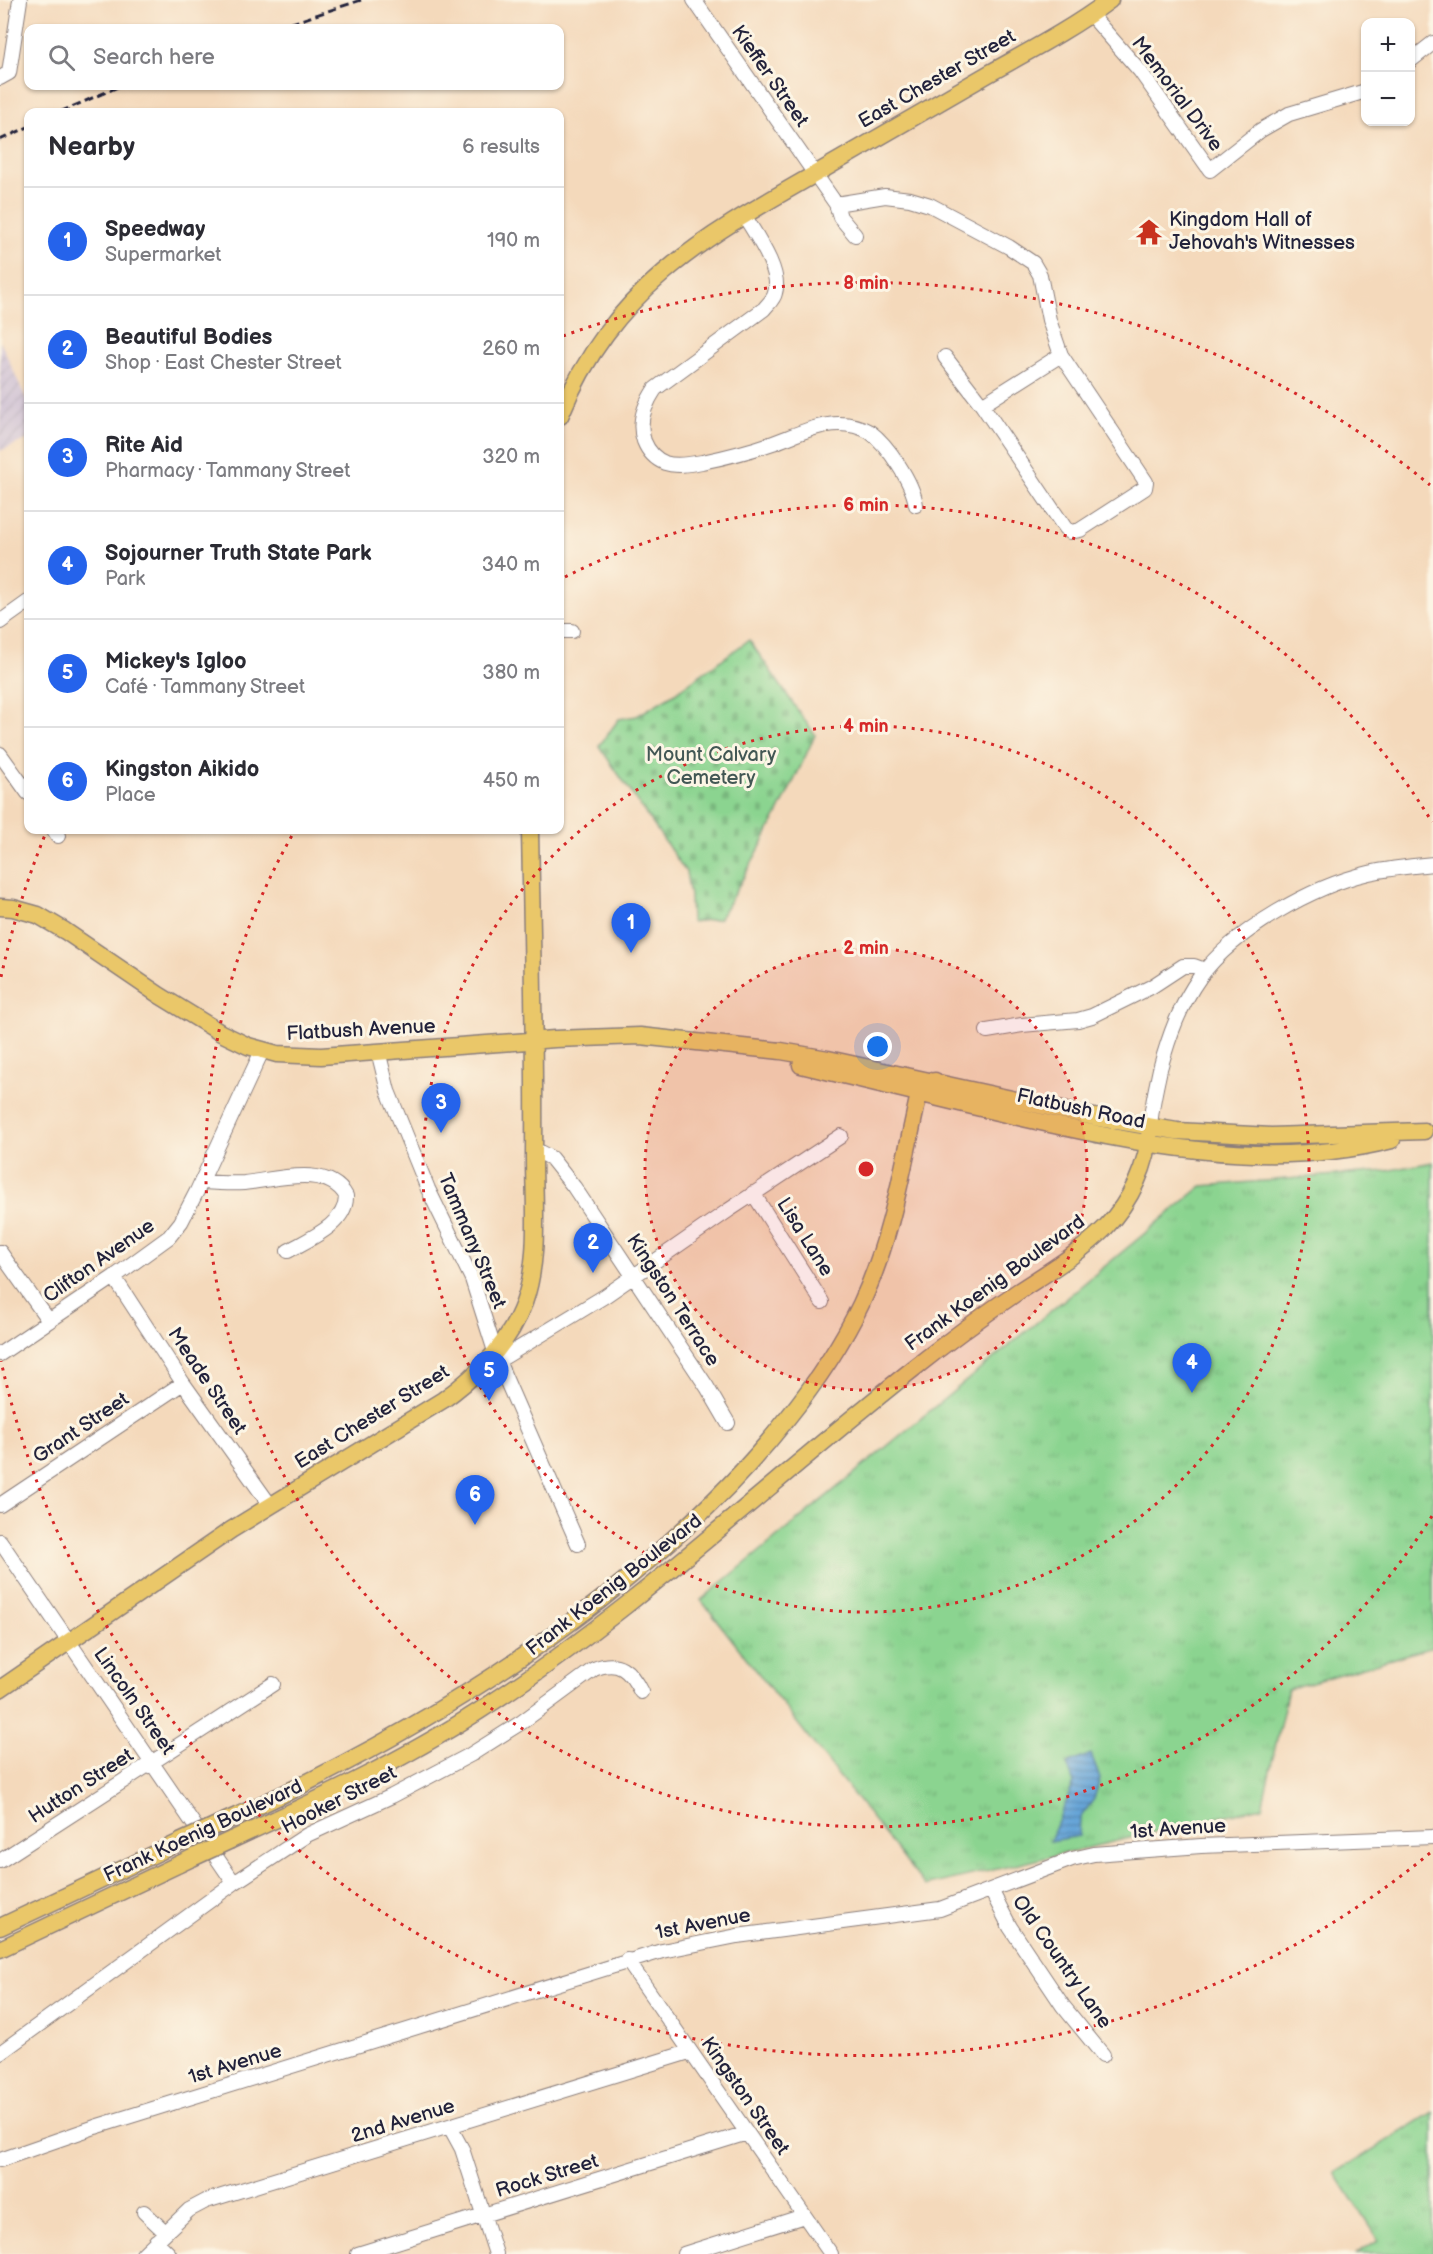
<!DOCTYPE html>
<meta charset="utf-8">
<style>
:root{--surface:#fff;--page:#f2f2f3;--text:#2b2b33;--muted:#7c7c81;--line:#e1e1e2;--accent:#2563eb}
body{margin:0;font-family:"Balsamiq Sans",sans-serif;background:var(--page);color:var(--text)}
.controls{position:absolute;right:18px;top:18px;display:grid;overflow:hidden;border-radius:12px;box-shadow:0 2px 4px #0004}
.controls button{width:54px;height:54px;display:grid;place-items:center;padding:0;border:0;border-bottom:2px solid var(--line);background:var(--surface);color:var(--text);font:30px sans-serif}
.you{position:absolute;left:878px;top:1047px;width:21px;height:21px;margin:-15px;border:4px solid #fff;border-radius:50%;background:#1a73e8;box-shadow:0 0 0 9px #1a73e833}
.badge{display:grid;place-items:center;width:39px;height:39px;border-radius:50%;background:var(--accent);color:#fff;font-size:20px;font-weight:700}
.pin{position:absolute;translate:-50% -50px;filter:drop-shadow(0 2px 3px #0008)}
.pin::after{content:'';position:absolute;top:32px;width:21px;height:18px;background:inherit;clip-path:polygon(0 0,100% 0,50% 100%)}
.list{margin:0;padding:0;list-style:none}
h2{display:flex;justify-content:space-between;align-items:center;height:78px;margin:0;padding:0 24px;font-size:26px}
h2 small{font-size:20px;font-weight:400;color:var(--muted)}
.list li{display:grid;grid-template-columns:39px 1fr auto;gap:18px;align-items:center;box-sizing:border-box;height:108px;padding:0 24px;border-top:2px solid var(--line)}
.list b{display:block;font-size:22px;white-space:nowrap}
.list p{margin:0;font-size:20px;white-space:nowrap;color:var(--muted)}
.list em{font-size:20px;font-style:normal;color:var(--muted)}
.icon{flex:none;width:33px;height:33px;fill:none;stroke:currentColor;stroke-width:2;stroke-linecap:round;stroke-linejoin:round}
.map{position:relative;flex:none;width:1433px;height:2254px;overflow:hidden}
.search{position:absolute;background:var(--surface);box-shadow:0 2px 4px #0004;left:24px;top:24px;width:540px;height:66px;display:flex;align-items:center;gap:15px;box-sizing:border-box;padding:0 21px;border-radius:12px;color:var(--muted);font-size:22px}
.panel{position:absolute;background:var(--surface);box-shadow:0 2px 4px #0004;left:24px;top:108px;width:540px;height:726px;border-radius:12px}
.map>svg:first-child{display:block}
.industrial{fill:url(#industrial-furrows)}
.cemetery{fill:url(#cemetery-stones);stroke:#567b66;stroke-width:1.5}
.park{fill:url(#park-tufts);stroke:#567b66;stroke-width:1.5}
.water{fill:url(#water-rules);stroke:#44648a;stroke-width:1.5}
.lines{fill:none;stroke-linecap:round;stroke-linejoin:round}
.minor-casing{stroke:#8b7e7b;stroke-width:16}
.major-casing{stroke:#8b7e7b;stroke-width:19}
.minor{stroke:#fff;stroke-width:14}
.major{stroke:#eac769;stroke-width:16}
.rail{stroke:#22223b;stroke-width:3;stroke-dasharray:9 4.5;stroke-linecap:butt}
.major-bridge-casing{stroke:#8b7e7b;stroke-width:19;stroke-linecap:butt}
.major-bridge{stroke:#eac769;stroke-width:16}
.ring{fill:none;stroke:#d62828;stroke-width:3;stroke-dasharray:3 6}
.labels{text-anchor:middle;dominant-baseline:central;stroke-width:6;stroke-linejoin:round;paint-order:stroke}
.street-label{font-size:20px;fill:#22223b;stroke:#fcf5e5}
.poi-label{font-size:20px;fill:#22223b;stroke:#fcf5e5;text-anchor:start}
.park-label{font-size:20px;fill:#425754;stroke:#fcf5e5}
.centre{fill:#d62828;stroke:#fcf5e5;stroke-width:3}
.ring-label{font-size:18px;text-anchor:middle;font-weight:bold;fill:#d62828;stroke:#fcf5e5;stroke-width:6;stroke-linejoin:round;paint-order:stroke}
</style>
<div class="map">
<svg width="1433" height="2254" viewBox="0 0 1433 2254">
<defs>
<pattern id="industrial-furrows" width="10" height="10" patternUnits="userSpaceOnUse" patternTransform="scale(1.5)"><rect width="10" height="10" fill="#ccbed3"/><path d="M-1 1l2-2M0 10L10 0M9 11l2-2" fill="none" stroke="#afa3b6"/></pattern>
<pattern id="cemetery-stones" width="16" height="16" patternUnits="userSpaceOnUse" patternTransform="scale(1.5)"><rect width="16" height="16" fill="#8bd490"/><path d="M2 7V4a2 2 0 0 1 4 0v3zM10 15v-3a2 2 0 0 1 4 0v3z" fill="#78b67d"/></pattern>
<pattern id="park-tufts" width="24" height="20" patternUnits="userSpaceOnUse" patternTransform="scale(1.5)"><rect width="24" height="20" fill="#8bd490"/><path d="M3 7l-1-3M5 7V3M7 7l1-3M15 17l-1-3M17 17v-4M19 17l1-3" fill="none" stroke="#78b67d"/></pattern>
<pattern id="water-rules" width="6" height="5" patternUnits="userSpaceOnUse" patternTransform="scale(1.5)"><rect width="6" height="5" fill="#66a5d8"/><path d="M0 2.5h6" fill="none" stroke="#5486b0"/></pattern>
</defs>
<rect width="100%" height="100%" fill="#fcf5e5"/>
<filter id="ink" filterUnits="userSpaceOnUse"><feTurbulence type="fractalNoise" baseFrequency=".0167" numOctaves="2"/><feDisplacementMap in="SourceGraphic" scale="12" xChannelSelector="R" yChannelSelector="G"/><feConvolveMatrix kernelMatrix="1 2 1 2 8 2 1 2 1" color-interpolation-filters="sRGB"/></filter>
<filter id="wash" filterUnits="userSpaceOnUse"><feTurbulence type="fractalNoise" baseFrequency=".008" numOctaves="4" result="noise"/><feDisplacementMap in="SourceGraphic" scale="24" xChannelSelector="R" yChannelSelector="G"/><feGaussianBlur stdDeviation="1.35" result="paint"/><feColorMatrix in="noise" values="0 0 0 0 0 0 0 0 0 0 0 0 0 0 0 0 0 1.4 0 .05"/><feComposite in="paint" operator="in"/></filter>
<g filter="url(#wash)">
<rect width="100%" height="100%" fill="#f4d9bb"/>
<path class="industrial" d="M 0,341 L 28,403 L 28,439 L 0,451 Z"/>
<path class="cemetery" d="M 749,640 L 815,735 C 787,798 755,860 719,919 L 691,922 L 690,896 L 686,872 L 599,746 L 619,719 L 637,716 L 675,693 Z"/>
<path class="park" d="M 1433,1162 L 1433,1647 L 1288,1689 L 1262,1807 L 925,1886 L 701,1600 L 1202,1186 L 1386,1171 Z
M 1433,2112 L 1433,2254 L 1356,2254 L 1378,2240 L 1335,2173 Z"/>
<path class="water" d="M 1091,1754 L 1100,1779 L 1094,1799 L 1080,1818 L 1079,1836 L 1050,1841 L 1074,1783 L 1067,1764 Z"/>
</g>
<g filter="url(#ink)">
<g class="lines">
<g class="minor-casing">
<path id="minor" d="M 694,0 L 836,204 L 840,217 L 855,235
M 1090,14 L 1140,71 L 1210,170 L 1261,130 L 1289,114 L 1366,91
M 1410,61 L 1433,43
M 0,78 L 9,73 L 20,0
M 836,204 L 885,196 L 910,199 L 930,205 L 1009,247 L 1033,263 L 1040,275 L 1049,320 L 1061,355 L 1146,482 L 1145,488 L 1080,530 L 1070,532 L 1065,528 L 982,405 L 945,357
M 744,215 C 755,234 782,271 775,293 C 774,299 768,304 764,309 L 655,389 C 645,404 637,422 644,441 C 648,451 655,459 665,463 C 676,467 691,464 702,462 C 726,457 750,451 773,443 C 793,436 817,424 839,424 C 849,424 861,427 870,432 C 888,445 913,483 916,505
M 982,405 L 1061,355
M 0,622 L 28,602
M 560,631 L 572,631
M 0,754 L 28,793
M 54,830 L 58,836
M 987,1031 L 1022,1025 L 1078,1020 L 1092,1016 L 1151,987 L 1183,966 L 1194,966 L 1205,970
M 378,1051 L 388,1091 L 428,1189 L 472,1279 L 498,1361 L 578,1544
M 1150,1128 C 1151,1108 1156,1088 1160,1069 C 1169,1036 1180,1005 1200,977 C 1234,930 1313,886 1369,873 C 1390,868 1412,866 1433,864
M 534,1149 L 551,1158 L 574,1187 L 707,1387 L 728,1423
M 201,1182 C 216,1183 230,1184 244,1183 C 274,1180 328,1163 346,1196 C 347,1224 309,1239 288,1251
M 753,1193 L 822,1302
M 0,1252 L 49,1321
M 114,1277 L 183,1383 L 270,1505
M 0,1354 L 114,1277 L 169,1237 L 181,1222 L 197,1191 L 262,1051
M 498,1361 L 605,1296 L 729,1210 L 841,1136
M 0,1505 L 183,1383
M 0,1541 L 234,1883
M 0,1861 L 273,1684
M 991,1890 L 1010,1927 L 1063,2006 L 1103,2055
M 627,1960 L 831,2254
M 0,2053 L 234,1883 L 307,1835 L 392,1796 L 470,1755 L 522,1722 L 594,1669 C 619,1659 630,1670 641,1692
M 450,2127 L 462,2149 L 496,2254
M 0,2160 L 95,2127 L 662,1951 L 737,1936 L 940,1909 L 1072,1859 L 1094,1854 L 1201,1846 L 1433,1837
M 144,2212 L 165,2232
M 156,2241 L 169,2254
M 143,2254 L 189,2210 L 206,2201 L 689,2052
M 358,2254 L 747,2133
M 684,2254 L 804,2216"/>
</g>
<g class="major-casing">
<path id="major" d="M 560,416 C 613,288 703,238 817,173 C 875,139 933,106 990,73 C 1031,50 1073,28 1110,0
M 0,907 L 13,908 L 38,915 L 65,931 L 159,995 L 221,1033 L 248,1046 L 277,1054 L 321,1056 L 555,1039 L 640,1036 L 781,1051 L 828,1059 L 1094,1117 L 1177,1131 L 1271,1136 L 1424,1131
M 801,1065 C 872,1082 943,1099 1014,1116 C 1137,1144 1267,1172 1392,1140
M 0,1689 L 231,1530 L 443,1400 C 478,1375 509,1344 524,1303 C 540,1258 534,1205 534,1158 C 535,1049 532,939 530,830
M 219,1824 C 354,1764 482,1691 599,1601 C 668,1547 732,1489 786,1420 C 815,1384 841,1346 861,1304 C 892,1238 903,1165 919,1094 L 923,1088 L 935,1081
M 231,1840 C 316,1801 400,1762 479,1711 C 635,1611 768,1483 913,1369 C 947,1342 982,1316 1019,1291 C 1048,1272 1080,1253 1105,1228 C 1131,1201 1148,1165 1150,1128
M 0,1927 L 180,1842
M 0,1949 L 192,1858"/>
</g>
<use href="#minor" class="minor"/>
<use href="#major" class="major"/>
<path class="rail" d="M 277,28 L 361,0
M 60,112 L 120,86
M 0,140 L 28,127"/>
<g class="major-bridge-casing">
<path id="major-bridge" d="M 180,1842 L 219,1824
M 192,1858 L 231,1840"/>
</g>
<use href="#major-bridge" class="major-bridge"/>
</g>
</g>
<circle cx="866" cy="1169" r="221" fill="#d62828" fill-opacity=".12"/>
<g class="ring">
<circle cx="866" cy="1169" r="221"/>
<circle cx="866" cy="1169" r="443"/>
<path d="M1432 1516A664 664 0 0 1 294 832M565 577A664 664 0 0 1 1432 822"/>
<path d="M1430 1853A886 886 0 0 1 1 1361M1 977A886 886 0 0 1 47 830M563 336A886 886 0 0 1 1430 485"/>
</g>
<defs>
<g id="temple-bare" transform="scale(2.07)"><path d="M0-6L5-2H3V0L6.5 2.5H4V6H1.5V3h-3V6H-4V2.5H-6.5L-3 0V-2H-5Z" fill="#c8321e" stroke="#fcf5e5" stroke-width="2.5" paint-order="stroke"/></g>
</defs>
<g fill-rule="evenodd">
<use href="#temple-bare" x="1149" y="232"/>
</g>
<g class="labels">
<g class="street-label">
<text transform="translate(770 76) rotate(55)">Kieffer Street</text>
<text transform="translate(937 79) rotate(-30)">East Chester Street</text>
<text transform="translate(1177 94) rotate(53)">Memorial Drive</text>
<text transform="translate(361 1030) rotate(-3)">Flatbush Avenue</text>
<text transform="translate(1081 1109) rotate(12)">Flatbush Road</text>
<text transform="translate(805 1237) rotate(58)">Lisa Lane</text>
<text transform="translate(472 1241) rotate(67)">Tammany Street</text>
<text transform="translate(99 1261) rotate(-35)">Clifton Avenue</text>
<text transform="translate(995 1283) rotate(-36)">Frank Koenig Boulevard</text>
<text transform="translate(673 1300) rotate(57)">Kingston Terrace</text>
<text transform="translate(207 1381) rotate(56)">Meade Street</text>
<text transform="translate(372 1417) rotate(-32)">East Chester Street</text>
<text transform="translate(81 1428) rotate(-34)">Grant Street</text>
<text transform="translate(614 1585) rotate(-38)">Frank Koenig Boulevard</text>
<text transform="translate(134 1701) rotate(55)">Lincoln Street</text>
<text transform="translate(81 1786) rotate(-33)">Hutton Street</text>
<text transform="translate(339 1800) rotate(-27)">Hooker Street</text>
<text transform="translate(1178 1829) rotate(-4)">1st Avenue</text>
<text transform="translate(203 1831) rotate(-25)">Frank Koenig Boulevard</text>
<text transform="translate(703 1924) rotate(-11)">1st Avenue</text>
<text transform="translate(1062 1962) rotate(55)">Old Country Lane</text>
<text transform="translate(235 2064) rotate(-17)">1st Avenue</text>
<text transform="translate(745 2096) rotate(55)">Kingston Street</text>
<text transform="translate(403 2121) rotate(-17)">2nd Avenue</text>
<text transform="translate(547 2176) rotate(-17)">Rock Street</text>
</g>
<g class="poi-label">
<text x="1169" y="220">Kingdom Hall of<tspan x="1169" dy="23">Jehovah's Witnesses</tspan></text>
</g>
<g class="park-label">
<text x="711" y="755">Mount Calvary<tspan x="711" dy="23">Cemetery</tspan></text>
</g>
</g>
<circle cx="866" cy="1169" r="9" class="centre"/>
<g class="ring-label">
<text x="866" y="289">8 min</text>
<text x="866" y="511">6 min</text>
<text x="866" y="732">4 min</text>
<text x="866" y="954">2 min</text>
</g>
</svg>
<div class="controls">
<button>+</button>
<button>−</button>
</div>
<div class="you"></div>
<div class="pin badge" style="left:631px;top:953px">1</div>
<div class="pin badge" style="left:593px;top:1273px">2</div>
<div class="pin badge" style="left:441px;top:1133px">3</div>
<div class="pin badge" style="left:1192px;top:1393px">4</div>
<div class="pin badge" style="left:489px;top:1401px">5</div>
<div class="pin badge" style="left:475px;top:1525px">6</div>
<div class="search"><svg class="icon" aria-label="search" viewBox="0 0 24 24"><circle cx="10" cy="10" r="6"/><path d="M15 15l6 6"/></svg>Search here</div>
<section class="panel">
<h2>Nearby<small>6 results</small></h2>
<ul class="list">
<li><span class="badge">1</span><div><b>Speedway</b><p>Supermarket</p></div><em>190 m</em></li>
<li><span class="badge">2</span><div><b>Beautiful Bodies</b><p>Shop · East Chester Street</p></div><em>260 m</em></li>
<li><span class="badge">3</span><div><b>Rite Aid</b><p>Pharmacy · Tammany Street</p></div><em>320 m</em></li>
<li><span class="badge">4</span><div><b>Sojourner Truth State Park</b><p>Park</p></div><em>340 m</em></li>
<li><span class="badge">5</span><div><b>Mickey's Igloo</b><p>Café · Tammany Street</p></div><em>380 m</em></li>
<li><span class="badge">6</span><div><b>Kingston Aikido</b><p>Place</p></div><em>450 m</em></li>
</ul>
</section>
</div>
